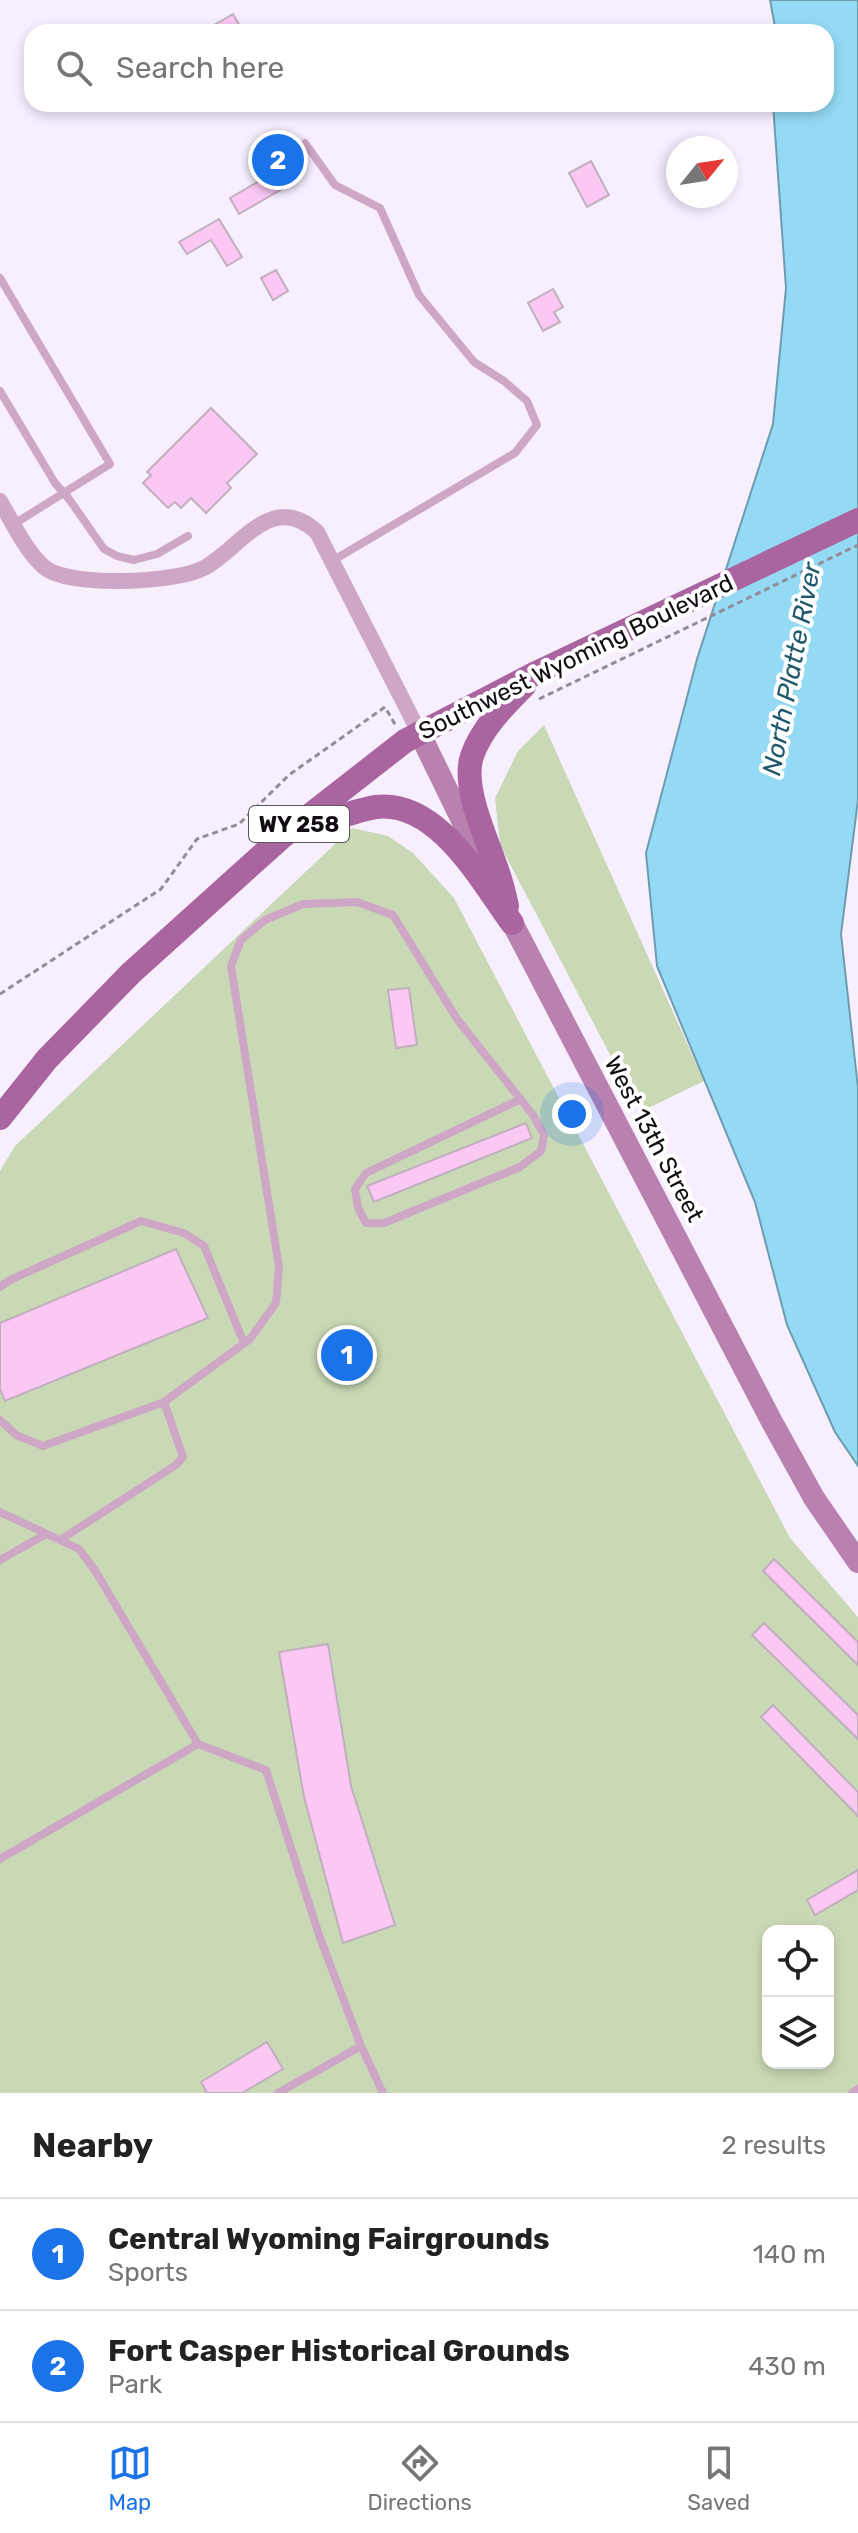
<!DOCTYPE html>
<style>
:root{--surface:#fff;--page:#f2f2f2;--text:#222;--muted:#767676;--line:#e0e0e0;--accent:#1a73e8}
body{margin:0;font-family:Rubik,sans-serif;background:var(--page);color:var(--text)}
.controls{position:absolute;right:24px;bottom:24px;display:grid;overflow:hidden;border-radius:16px;box-shadow:0 4px 12px #0003}
.controls button{width:72px;height:72px;display:grid;place-items:center;padding:0;border:0;border-bottom:2px solid var(--line);background:var(--surface);color:var(--text);font:40px sans-serif}
.compass{position:absolute;left:666px;top:136px;width:72px;height:72px;border-radius:50%;background:var(--surface);box-shadow:0 4px 12px #0003;rotate:60deg}
.you{position:absolute;left:572px;top:1114px;width:28px;height:28px;margin:-20px;border:6px solid #fff;border-radius:50%;background:#1a73e8;box-shadow:0 0 0 12px #1a73e833}
.badge{display:grid;place-items:center;width:52px;height:52px;border-radius:50%;background:var(--accent);color:#fff;font-size:26px;font-weight:700}
.pin{position:absolute;translate:-50% -50%;border:4px solid #fff;box-shadow:0 2px 8px #0006}
.list{margin:0;padding:0;list-style:none}
h2{display:flex;justify-content:space-between;align-items:center;height:104px;margin:0;padding:0 32px;font-size:34px}
h2 small{font-size:26px;font-weight:400;color:var(--muted)}
.list li{display:grid;grid-template-columns:52px 1fr auto;gap:24px;align-items:center;box-sizing:border-box;height:112px;padding:0 32px;border-top:2px solid var(--line)}
.list b{display:block;font-size:30px;white-space:nowrap}
.list p{margin:0;font-size:26px;white-space:nowrap;color:var(--muted)}
.list em{font-size:26px;font-style:normal;color:var(--muted)}
.icon{flex:none;width:44px;height:44px;fill:none;stroke:currentColor;stroke-width:2;stroke-linecap:round;stroke-linejoin:round}
.map{position:relative;flex:none;width:858px;height:2093px;overflow:hidden}
.search{position:absolute;background:var(--surface);box-shadow:0 4px 12px #0003;left:24px;right:24px;top:24px;height:88px;display:flex;align-items:center;gap:20px;box-sizing:border-box;padding:0 28px;border-radius:24px;color:var(--muted);font-size:30px}
.sheet{height:328px;background:var(--surface)}
nav{display:flex;justify-content:space-around;align-items:center;box-sizing:border-box;height:112px;border-top:2px solid var(--line);background:var(--surface);font-size:22px;color:var(--muted)}
nav a{display:grid;justify-items:center;gap:4px}
nav .on{color:var(--accent)}
.map>svg:first-child{display:block}
.green{fill:#cad9b5;fill-rule:evenodd}
.water{fill:#94daf4;stroke:#6d9cb0;stroke-width:2}
.building{fill:#fac8f2;stroke:#c0afbd;stroke-width:2}
.lines{fill:none;stroke-linecap:round;stroke-linejoin:round}
.path{stroke:#938c97;stroke-width:3;stroke-dasharray:6 4;stroke-linecap:butt}
.service{stroke:#cea7c7;stroke-width:8}
.minor{stroke:#cea7c7;stroke-width:16}
.secondary{stroke:#b981b0;stroke-width:22}
.primary{stroke:#aa65a0;stroke-width:24}
.labels{text-anchor:middle;dominant-baseline:central;stroke-width:8;stroke-linejoin:round;paint-order:stroke}
.shield{fill:#fff;stroke:#58565a;stroke-width:2}
.shield-label{font-size:22px;font-weight:bold;fill:#110d13}
.street-label{font-size:24px;fill:#110d13;stroke:#fff}
.water-label{font-size:26px;font-style:italic;fill:#21596c;stroke:#fff}
</style>
<div class="map">
<svg width="858" height="2093" viewBox="0 0 858 2093">
<rect width="100%" height="100%" fill="#f8effe"/>
<path class="green" d="M 544,725 L 704,1081 L 640,1112 L 500,845 L 495,798 L 518,751 Z
M 352,828 L 388,836 L 413,853 L 454,898 L 790,1538 L 858,1617 L 858,2093 L 0,2093 L 0,1171 L 15,1146 ZM 768,1931 L 828,1931 L 828,2063 L 768,2063 Z"/>
<path class="water" d="M 770,0 L 858,0 L 858,800 L 841,934 L 858,1088 L 858,1466 L 835,1432 L 787,1325 L 755,1202 L 657,966 L 646,853 L 697,659 L 773,424 L 786,288 L 773,104 L 826,104 L 826,32 L 776,32 Z"/>
<path class="building" d="M 233,14 L 241,28 L 234,32 L 202,32 Z
M 591,161 L 609,195 L 587,207 L 569,173 Z
M 287,165 L 296,181 L 239,214 L 230,198 Z
M 219,219 L 242,257 L 227,266 L 211,240 L 187,254 L 179,242 Z
M 276,270 L 288,291 L 273,300 L 261,278 Z
M 553,289 L 563,307 L 554,312 L 560,322 L 543,331 L 528,303 Z
M 211,408 L 257,454 L 227,483 L 231,488 L 206,513 L 191,498 L 181,508 L 175,502 L 168,508 L 143,483 L 151,475 L 147,472 Z
M 409,988 L 417,1045 L 396,1048 L 388,990 Z
M 526,1123 L 532,1138 L 374,1202 L 367,1186 Z
M 176,1249 L 208,1318 L 5,1401 L 0,1389 L 0,1323 Z
M 774,1559 L 858,1642 L 858,1665 L 763,1571 Z
M 764,1623 L 858,1715 L 858,1739 L 752,1635 Z
M 328,1644 L 351,1786 L 395,1925 L 343,1943 L 304,1797 L 279,1652 Z
M 773,1705 L 858,1792 L 858,1816 L 761,1717 Z
M 858,1870 L 858,1890 L 815,1915 L 807,1900 Z
M 267,2042 L 283,2069 L 242,2093 L 207,2093 L 201,2082 Z"/>
<g class="lines">
<path class="path" d="M 539,699 L 858,545
M 0,994 L 161,889 L 197,839 L 239,824 L 289,775 L 385,707 L 396,726"/>
<path class="service" d="M 305,143 L 335,185 L 380,208 L 419,295 L 474,362 L 504,381 L 527,401 L 537,425 L 515,453 L 332,561
M 0,278 L 110,464 L 14,524
M 0,391 L 55,483 L 69,499 L 104,549 L 117,556 L 134,560 L 157,554 L 188,536
M 0,1287 L 10,1280 L 141,1221 L 184,1233 L 204,1246 L 244,1343
M 0,1420 L 16,1435 L 43,1446 L 164,1402
M 0,1512 L 79,1549 L 96,1572 L 198,1744 L 266,1770 L 319,1935 L 361,2046
M 60,1540 L 176,1465 L 183,1457 L 164,1402 L 250,1339 L 276,1303 L 279,1267 L 231,966 L 241,940 L 265,920 L 303,904 L 357,902 L 393,915 L 457,1019 L 533,1115 L 544,1135 L 541,1151 L 520,1167 L 384,1223 L 366,1223 L 358,1208 L 355,1189 L 366,1173 L 521,1099
M 0,1560 L 46,1534
M 0,1859 L 198,1744
M 278,2093 L 361,2046 L 383,2093
M 852,2093 L 858,2089"/>
<path class="minor" d="M 0,501 C 13,523 25,550 44,567 C 68,588 176,583 204,568 C 241,548 271,490 317,532 L 419,732"/>
<path class="secondary" d="M 419,732 L 490,878
M 505,909 L 772,1422 L 814,1498 L 858,1562"/>
<path class="primary" d="M 299,831 C 321,824 354,810 376,807 C 438,800 481,881 512,923
M 507,906 C 504,892 500,877 495,864 C 485,835 462,786 472,756 C 481,729 505,705 524,686
M 0,1118 L 47,1059 L 131,973 L 282,837 L 405,741 L 536,673 L 858,520"/>
</g>
<g class="labels">
<rect class="shield" x="249" y="806" width="100" height="36" rx="6"/>
<g class="shield-label">
<text x="299" y="824">WY 258</text>
</g>
<g class="street-label">
<text transform="translate(576 657) rotate(-26)">Southwest Wyoming Boulevard</text>
<text transform="translate(654 1139) rotate(62)">West 13th Street</text>
</g>
<g class="water-label">
<text transform="translate(792 669) rotate(-79)">North Platte River</text>
</g>
</g>
</svg>
<div class="controls">
<button><svg class="icon" aria-label="locate" viewBox="0 0 24 24"><circle cx="12" cy="12" r="6"/><path d="M12 2v4M12 18v4M2 12h4M18 12h4"/></svg></button>
<button><svg class="icon" aria-label="layers" viewBox="0 0 24 24"><path d="M12 4l9 5-9 5-9-5zM3 14l9 5 9-5"/></svg></button>
</div>
<svg class="compass" viewBox="-18 -18 36 36"><path d="M0-13l5 13h-10z" fill="#e53935"/><path d="M0 13l5-13h-10z" fill="#767676"/></svg>
<div class="you"></div>
<div class="pin badge" style="left:347px;top:1355px">1</div>
<div class="pin badge" style="left:278px;top:160px">2</div>
<div class="search"><svg class="icon" aria-label="search" viewBox="0 0 24 24"><circle cx="10" cy="10" r="6"/><path d="M15 15l6 6"/></svg>Search here</div>
</div>
<section class="sheet">
<h2>Nearby<small>2 results</small></h2>
<ul class="list">
<li><span class="badge">1</span><div><b>Central Wyoming Fairgrounds</b><p>Sports</p></div><em>140 m</em></li>
<li><span class="badge">2</span><div><b>Fort Casper Historical Grounds</b><p>Park</p></div><em>430 m</em></li>
</ul>
</section>
<nav>
<a class="on"><svg class="icon" aria-label="map" viewBox="0 0 24 24"><path d="M3 6l6-2 6 2 6-2v14l-6 2-6-2-6 2zM9 4v14M15 6v14"/></svg>Map</a>
<a><svg class="icon" aria-label="directions" viewBox="0 0 24 24"><path d="M12 3l9 9-9 9-9-9zM9 14v-3h6M13 9l2 2-2 2"/></svg>Directions</a>
<a><svg class="icon" aria-label="saved" viewBox="0 0 24 24"><path d="M7 4h10v16l-5-4-5 4z"/></svg>Saved</a>
</nav>
